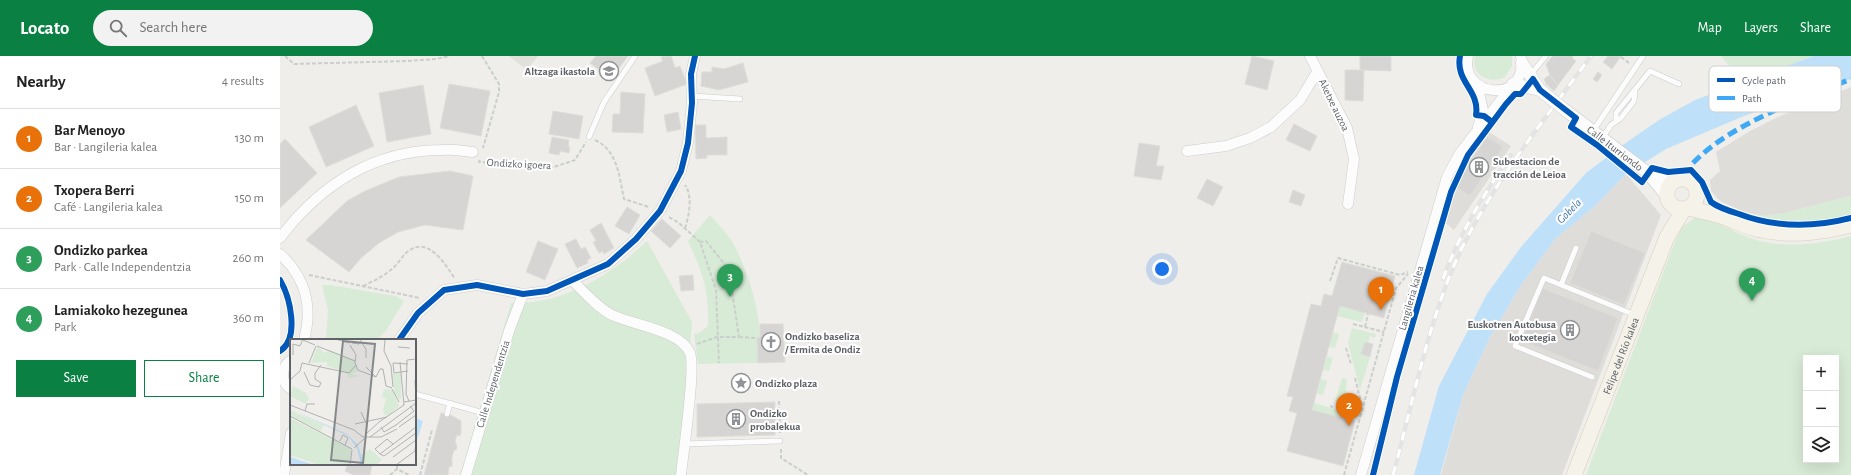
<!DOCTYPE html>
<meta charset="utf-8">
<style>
:root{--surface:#fff;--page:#f2f2f2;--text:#222;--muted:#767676;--line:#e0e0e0;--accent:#0b8043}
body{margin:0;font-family:"Alegreya Sans",sans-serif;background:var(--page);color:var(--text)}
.controls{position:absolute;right:12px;bottom:12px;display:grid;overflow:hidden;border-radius:0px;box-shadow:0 4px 16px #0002}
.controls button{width:36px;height:36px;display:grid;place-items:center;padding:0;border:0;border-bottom:1px solid var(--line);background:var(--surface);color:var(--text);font:20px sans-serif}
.you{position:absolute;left:882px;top:213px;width:14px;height:14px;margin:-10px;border:3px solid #fff;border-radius:50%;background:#1a73e8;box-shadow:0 0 0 6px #1a73e833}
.badge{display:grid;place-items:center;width:26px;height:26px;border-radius:50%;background:var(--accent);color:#fff;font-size:13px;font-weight:700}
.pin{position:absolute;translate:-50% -33px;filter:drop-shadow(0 1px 2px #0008)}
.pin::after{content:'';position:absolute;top:21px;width:14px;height:12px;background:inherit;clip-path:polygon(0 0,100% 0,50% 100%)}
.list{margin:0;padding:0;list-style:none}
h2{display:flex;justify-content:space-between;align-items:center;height:52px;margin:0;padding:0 16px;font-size:17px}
h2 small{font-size:13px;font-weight:400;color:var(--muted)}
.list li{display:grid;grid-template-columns:26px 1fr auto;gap:12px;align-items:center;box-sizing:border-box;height:60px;padding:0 16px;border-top:1px solid var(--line)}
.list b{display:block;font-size:15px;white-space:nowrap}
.list p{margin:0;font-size:13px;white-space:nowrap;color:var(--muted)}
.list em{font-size:13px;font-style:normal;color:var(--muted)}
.actions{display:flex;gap:8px;padding:12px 16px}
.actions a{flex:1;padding:9px 0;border:1px solid var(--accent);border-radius:0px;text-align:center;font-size:14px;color:var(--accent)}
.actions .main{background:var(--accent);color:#fff}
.icon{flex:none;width:22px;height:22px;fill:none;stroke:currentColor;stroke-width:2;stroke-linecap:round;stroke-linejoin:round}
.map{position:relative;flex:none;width:1571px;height:419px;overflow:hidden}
header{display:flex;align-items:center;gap:24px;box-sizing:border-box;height:56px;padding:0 20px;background:var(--accent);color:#fff}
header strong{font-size:19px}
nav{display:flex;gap:22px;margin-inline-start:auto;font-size:14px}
.search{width:280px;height:36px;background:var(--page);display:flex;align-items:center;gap:10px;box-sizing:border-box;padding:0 14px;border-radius:22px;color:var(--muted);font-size:15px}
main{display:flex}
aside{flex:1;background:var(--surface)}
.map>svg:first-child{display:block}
.industrial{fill:#dfddda}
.education{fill:#e2e0da}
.green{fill:#d8ebd6;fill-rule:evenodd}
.water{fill:#bfe0f9}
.building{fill:#d6d5d3;stroke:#deddd9}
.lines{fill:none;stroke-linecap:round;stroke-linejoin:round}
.service-casing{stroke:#cbcccc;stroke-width:6}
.minor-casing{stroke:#cbcccc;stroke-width:11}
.tertiary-casing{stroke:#cbcccc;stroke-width:13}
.primary-casing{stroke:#d7ceb8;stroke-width:16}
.path{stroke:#cacfcc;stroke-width:2;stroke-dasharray:4 2;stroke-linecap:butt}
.service{stroke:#fdfcfc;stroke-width:5}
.minor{stroke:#fdfcfc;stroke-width:10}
.tertiary{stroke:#fdfcfc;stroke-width:12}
.primary{stroke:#f4f2e9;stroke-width:15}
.rail-casing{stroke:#e4e4e4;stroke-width:4.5}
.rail{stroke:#fff;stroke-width:3;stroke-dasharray:9;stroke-linecap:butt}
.tertiary-bridge-casing{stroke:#cbcccc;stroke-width:13;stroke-linecap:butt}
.tertiary-bridge{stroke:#fdfcfc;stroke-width:12}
.quiet{stroke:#3fa9f5;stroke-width:5;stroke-dasharray:10 5;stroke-linecap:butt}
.cycleway-casing{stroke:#fff;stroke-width:8}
.cycleway{stroke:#0057b8;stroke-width:6}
.labels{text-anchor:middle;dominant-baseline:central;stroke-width:4;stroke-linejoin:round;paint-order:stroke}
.poi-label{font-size:11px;font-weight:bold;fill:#5f6368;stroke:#fff;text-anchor:start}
.street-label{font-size:11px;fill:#5f6368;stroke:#fff}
.water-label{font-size:12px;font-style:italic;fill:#4174aa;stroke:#fff}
.inset-road{fill:none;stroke:#b1b2b2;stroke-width:1}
.view{fill:#84888a;fill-opacity:0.15;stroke:#84888a;stroke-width:2}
.inset-edge{fill:none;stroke:#5f6368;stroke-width:2}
.key{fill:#fff;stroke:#cfd0d2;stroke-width:1}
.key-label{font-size:11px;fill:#5f6368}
</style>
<header>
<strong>Locato</strong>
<div class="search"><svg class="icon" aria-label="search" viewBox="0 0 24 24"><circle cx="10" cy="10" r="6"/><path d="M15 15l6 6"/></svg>Search here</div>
<nav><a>Map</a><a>Layers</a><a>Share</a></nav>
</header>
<main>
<aside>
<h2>Nearby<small>4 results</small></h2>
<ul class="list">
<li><span class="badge" style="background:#e8710a">1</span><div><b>Bar Menoyo</b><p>Bar · Langileria kalea</p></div><em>130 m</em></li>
<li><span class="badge" style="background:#e8710a">2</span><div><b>Txopera Berri</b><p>Café · Langileria kalea</p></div><em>150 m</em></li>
<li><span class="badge" style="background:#2e9e5b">3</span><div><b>Ondizko parkea</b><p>Park · Calle Independentzia</p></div><em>260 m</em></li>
<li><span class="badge" style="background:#2e9e5b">4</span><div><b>Lamiakoko hezegunea</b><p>Park</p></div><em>360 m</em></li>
</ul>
<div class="actions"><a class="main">Save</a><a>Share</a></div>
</aside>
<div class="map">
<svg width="1571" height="419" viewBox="0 0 1571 419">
<rect width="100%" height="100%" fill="#efeeea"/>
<path class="industrial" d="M 1571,31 L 1571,140 L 1505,157 L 1486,160 L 1464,156 L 1440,145 L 1431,135 L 1430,124 L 1440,115 L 1436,96 L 1470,75 L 1498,61 Z
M 1209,76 L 1231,90 L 1174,174 L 1164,166 L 1175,130 L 1189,101 Z
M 1346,118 L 1381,159 L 1282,419 L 1161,419 L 1183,339 L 1209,283 L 1241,229 L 1276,182 L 1314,151 Z"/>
<path class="education" d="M 229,0 L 258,0 L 247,14 Z"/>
<path class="green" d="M 1195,0 L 1232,0 L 1232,10 L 1225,21 C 1209,29 1190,19 1195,0 Z
M 1441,0 L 1534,0 L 1464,27 Z
M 1571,140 L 1571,160 C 1529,170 1505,169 1464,156 L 1486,160 L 1505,157 Z
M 430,159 C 437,167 446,176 452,185 C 467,212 479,250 480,281 L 477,282 L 478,307 L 418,308 L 414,278 L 419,277 L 428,270 C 429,233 423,218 408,185 Z
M 1415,162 C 1439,165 1452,176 1473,183 C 1503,193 1541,188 1571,180 L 1571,419 L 1306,419 L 1394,188 L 1402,171 ZM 1526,302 L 1556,302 L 1556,404 L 1526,404 Z
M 367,185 L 412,266 L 401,419 L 180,419 L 231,247 C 240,247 249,247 258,245 C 298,239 339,212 367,185 Z
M 42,229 L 50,229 L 115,240 L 124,245 L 106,275 L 96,284 L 46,284 L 48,254 Z
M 1060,250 L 1085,257 L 1082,266 L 1057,260 Z
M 1072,272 L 1096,278 L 1095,282 L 1090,280 L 1088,287 L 1085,286 L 1081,298 L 1090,301 L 1080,334 L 1068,287 Z
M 1053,276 L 1059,278 L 1055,292 L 1049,291 Z
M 1047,300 L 1053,302 L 1049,315 L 1043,314 Z
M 1062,322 L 1067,323 L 1066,336 L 1069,337 L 1066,349 L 1055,346 Z
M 1041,323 L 1047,325 L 1043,339 L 1037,338 Z
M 1034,347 L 1061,355 L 1059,361 L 1032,354 Z"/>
<path class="water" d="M 1534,0 L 1571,0 L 1571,23 L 1464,60 L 1386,93 L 1346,118 L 1314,151 L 1276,182 L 1241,229 L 1209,283 L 1183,339 L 1160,419 L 1134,419 L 1159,330 L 1207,238 L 1241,191 L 1306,117 L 1347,86 L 1379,64 L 1415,44 Z
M 135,362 L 143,365 L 136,387 L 135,387 Z"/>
<path class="building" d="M 316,0 L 348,0 L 331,23 L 310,7 Z
M 391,0 L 395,12 L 400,10 L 407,28 L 375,40 L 365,12 L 383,5 L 381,1 Z
M 972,0 L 994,5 L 987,34 L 965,28 Z
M 1080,0 L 1111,0 L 1111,15 L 1080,14 Z
M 1273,0 L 1293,0 L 1292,2 L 1296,5 L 1278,29 L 1271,22 L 1266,8 Z
M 1328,0 L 1341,0 L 1332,13 L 1323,6 Z
M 463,7 L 468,26 L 439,34 L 421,30 L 422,16 L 432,16 L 432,11 L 444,13 Z
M 1065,14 L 1084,14 L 1083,45 L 1065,44 Z
M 1318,16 L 1322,19 L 1317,26 L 1313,23 Z
M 1270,19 L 1278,29 L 1274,35 L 1266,28 L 1264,23 Z
M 169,28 L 210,35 L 201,80 L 160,72 Z
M 143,29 L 151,78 L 107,86 L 99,37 Z
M 341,36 L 365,38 L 363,77 L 332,76 L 333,58 L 340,58 Z
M 76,49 L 94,90 L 46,111 L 29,71 Z
M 273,55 L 303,60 L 299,83 L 269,78 Z
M 398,56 L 401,73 L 387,76 L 384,59 Z
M 1014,68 L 1037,80 L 1030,95 L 1006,84 Z
M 415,69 L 426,69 L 426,82 L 447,81 L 447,99 L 427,99 L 427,102 L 416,103 Z
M 272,81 L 289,84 L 288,91 L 290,91 L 289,97 L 280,95 L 279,99 L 269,97 Z
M 1207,81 L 1223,91 L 1190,140 L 1175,130 Z
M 5,83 L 37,117 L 0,152 L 0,88 Z
M 859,87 L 880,90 L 876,110 L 884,110 L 881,124 L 854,120 Z
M 170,115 L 193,120 L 183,174 L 145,169 L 118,176 L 99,187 L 81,202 L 69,216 L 26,184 L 67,145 L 85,135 L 119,121 Z
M 927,123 L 943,131 L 933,150 L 917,142 Z
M 1013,134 L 1025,139 L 1021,150 L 1009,146 Z
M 347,151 L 360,159 L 349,178 L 335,170 Z
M 382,163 L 401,180 L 390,192 L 371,175 Z
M 321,167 L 334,192 L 324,198 L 323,195 L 319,197 L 313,186 L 316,185 L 310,174 Z
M 1311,175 L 1365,197 L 1344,249 L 1290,227 Z
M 296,183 L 301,193 L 305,191 L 311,202 L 307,204 L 308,207 L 297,212 L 285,188 Z
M 258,185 L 278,193 L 265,224 L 246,216 Z
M 1062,206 L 1115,220 L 1104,262 L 1060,250 L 1057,260 L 1032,354 L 1075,365 L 1063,410 L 1007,395 L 1017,357 L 1009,355 L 1013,341 L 1007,340 L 1031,248 L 1041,250 L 1044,238 L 1052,240 Z
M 413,219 L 414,234 L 401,235 L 399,220 Z
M 1262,232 L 1338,262 L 1318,315 L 1242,285 Z
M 480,268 L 503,268 L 505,306 L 478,307 L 477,282 L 480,281 Z
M 1085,286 L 1093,288 L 1090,301 L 1081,298 Z
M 495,346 L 495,379 L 417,381 L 417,348 Z
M 161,357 L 171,359 L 181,365 L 181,376 L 180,380 L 177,379 L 175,385 L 177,391 L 176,394 L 174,394 L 172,401 L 172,410 L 169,411 L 168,419 L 144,419 Z
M 68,408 L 95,408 L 92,409 L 90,419 L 74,419 L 65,415 Z"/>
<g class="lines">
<g class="service-casing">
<path id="service" d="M 1250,19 L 1266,0
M 412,40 L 460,43
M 1336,65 L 1336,57 L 1370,15 L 1399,28
M 1313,75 L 1363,0
M 309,81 L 324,46 L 355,0
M 1322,82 L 1331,69 L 1341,62 L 1354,45 L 1355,36
M 1281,229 L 1296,192
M 1312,321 L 1235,290 L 1264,222 L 1355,259
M 135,338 L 204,357
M 167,358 L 170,347
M 404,388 L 500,385"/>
</g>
<g class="minor-casing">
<path id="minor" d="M 1030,0 L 1067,72 L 1074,103 L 1068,148
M 1188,0 C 1178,41 1249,50 1241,0
M 1197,28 L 1203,54 L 1198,71
M 907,95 L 946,90 L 970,82 L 991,71 L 1020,44 L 1037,16
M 0,182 C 40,129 94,94 162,94 C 172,93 183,95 193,96
M 0,198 C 26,222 33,250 24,284
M 293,225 C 305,237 317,251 332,259 C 353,269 400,274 410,297 C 416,312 403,398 401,419
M 119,284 L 138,257 L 164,234 L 197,229 L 243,238 L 267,235 L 328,208 L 356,183 L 380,155 L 401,115 L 408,87 L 412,47 L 411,18 L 415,0
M 11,304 C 1,311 0,326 11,333
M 4,419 L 11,377
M 186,419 L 229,275 L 243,238
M 1081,419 L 1167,121 L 1180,97 L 1224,40 L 1227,33"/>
</g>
<g class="tertiary-casing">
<g id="tertiary">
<path d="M 1242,7 L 1260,34 L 1265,38"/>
<path d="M 1233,28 L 1260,34"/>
<path id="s1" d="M 1285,54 L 1368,117 L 1387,140"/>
<path d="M 1372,122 L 1393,126"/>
</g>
</g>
<g class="primary-casing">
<g id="primary">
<circle cx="1402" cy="138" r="15"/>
<path d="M 1409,152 C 1418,155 1427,156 1436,159 C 1450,162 1462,170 1476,173 C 1509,181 1539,177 1571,169"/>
<path id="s2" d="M 1294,419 L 1387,181 L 1404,153"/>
</g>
</g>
<path class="path" d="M 5,0 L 14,8 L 128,5 L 156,3 L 170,0
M 202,0 L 219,28 L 219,36 L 203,92
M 1341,1 L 1349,7
M 315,84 C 338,95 339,120 344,143 L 369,151
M 200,104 L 199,106 L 274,111 L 295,104 L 306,86
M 389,161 L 399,167 L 420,186 L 436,234 L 439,307
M 405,172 C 409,160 413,140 405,129
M 29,219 L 140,242
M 1050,225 L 1058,202 L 1120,219 L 1128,216
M 83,230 C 94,225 104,220 113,212 C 119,207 123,198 130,194 C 149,181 166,209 175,223
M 1073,268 L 1104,276
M 1085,271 L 1088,258
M 459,281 L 477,282
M 417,288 L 437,281 L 459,281 L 452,235 L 446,210 L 426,185 L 420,186
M 1066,292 L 1071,308
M 1075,322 L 1082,350
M 499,345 L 500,377
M 1050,350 L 1053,351
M 1069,355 L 1080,358
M 1061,361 L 1063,355
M 501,393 L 501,402 L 528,419
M 117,413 L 117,408
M 110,419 L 117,413 L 129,419
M 140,419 L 152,374
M 1064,419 L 1116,232 L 1128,218"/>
<use href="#service" class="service"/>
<use href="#minor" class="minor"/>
<use href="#tertiary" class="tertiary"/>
<use href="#primary" class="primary"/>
<g class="rail-casing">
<path id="rail" d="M 1163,223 C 1179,178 1204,138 1231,99
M 1113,419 C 1133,346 1148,265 1180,196 C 1214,125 1265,63 1311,0"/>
</g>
<use href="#rail" class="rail"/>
<g class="tertiary-bridge-casing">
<path id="tertiary-bridge" d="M 1265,38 L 1285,54"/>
</g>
<use href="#tertiary-bridge" class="tertiary-bridge"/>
<path class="quiet" d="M 1413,107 C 1452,67 1520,44 1571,23"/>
<g class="cycleway-casing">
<path id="cycleway" d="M 1180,0 C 1175,26 1200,34 1196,59 L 1204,60 L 1212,66
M 0,224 C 10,241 20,282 0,295
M 119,284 L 138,257 L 164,234 L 197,229 L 243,238 L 267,235 L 328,208 L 356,183 L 380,155 L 401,115 L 408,87 L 412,47 L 411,18 L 415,0
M 1093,419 L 1117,321 L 1171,136 L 1188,99 L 1226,48 L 1235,38 L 1241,38 L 1253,23 L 1260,34 L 1296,62 L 1291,71 L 1317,89 L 1362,126 L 1372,112 L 1388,116 L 1411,114 L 1422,126 L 1431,146 C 1439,152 1449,155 1459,158 C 1496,172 1532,172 1571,162"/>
</g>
<use href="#cycleway" class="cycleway"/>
</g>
<defs>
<g id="school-ring" transform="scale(1)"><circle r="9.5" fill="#fff" stroke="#919496" stroke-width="1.5"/><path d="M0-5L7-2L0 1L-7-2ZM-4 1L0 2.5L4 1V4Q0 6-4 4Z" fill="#919496"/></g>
<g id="building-ring" transform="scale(1)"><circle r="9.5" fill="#fff" stroke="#919496" stroke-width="1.5"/><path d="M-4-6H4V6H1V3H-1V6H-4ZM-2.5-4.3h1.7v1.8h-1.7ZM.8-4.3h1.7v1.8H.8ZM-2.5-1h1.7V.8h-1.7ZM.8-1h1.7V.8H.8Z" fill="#919496"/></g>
<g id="church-ring" transform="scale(1)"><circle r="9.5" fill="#fff" stroke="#919496" stroke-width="1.5"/><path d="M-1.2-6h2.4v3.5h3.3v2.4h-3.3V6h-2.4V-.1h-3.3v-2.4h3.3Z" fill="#919496"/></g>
<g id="sight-ring" transform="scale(1)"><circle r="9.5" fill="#fff" stroke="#919496" stroke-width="1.5"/><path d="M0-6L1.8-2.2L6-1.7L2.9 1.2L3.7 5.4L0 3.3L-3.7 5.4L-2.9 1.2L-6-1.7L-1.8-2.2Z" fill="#919496"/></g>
</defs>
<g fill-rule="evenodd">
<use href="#school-ring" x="329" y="15"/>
<use href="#building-ring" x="1199" y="111"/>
<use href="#building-ring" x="1290" y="274"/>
<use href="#church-ring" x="491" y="286"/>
<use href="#sight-ring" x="461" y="327"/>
<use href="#building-ring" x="456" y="363"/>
</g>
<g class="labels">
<g class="poi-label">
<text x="315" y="15" text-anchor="end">Altzaga ikastola</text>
<text x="1213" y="105">Subestacion de<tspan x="1213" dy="13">tracción de Leioa</tspan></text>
<text x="1276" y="268" text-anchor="end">Euskotren Autobusa<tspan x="1276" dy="13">kotxetegia</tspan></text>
<text x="505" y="280">Ondizko baseliza<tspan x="505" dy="13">/ Ermita de Ondiz</tspan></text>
<text x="475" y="327">Ondizko plaza</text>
<text x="470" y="357">Ondizko<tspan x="470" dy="13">probalekua</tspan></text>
</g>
<g class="street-label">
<text transform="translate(1054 49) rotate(64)">Aketxe auzoa</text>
<text stroke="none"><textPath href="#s1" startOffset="63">Calle Iturriondo</textPath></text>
<text transform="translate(239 108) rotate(3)">Ondizko igoera</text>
<text transform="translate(1131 242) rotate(-74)">Langileria kalea</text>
<text stroke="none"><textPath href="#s2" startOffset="128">Felipe del Río kalea</textPath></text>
<text transform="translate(213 328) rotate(-73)">Calle Independentzia</text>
</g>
<g class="water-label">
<text transform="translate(1289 155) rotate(-45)">Gobela</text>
</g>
</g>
<g transform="translate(10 283)">
<rect width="126" height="126" fill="#efeeea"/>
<path d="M 28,7 L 34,14 L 40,11 L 65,21 L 68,32 L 61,35 L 70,37 L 58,39 L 58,34 L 37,27 L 37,23 L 21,24 ZM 111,34 L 111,60 L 110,61 L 104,53 L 103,35 ZM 3,47 L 16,54 L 19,60 L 16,65 L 0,57 ZM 94,50 L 102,51 L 109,67 L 99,76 L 95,76 L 93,71 L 96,60 L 92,57 ZM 0,71 L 8,75 L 34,86 L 30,92 L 0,76 ZM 0,79 L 61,110 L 60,126 L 29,126 L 0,116 ZM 80,110 L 92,121 L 86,126 L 74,126 L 71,116 Z" fill="#d8ebd6"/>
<path d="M 0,70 L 57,95 L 68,106 L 74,126 L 71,126 L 67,109 L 58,97 ZM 0,118 L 24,126 L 0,126 Z" fill="#bfe0f9"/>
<path class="inset-road" d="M 45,0 L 60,4M 95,0 L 94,12 L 101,27 L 103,48M 13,1 L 25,6M 71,3 L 76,10 L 76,19M 62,4 L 69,5 L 72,0M 60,6 L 66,16 L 65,24 L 68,31 L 86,38 L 90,30 L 93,30 L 96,47 L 102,49M 27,7 L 65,22M 108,8 L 120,9M 3,16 L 3,5 L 10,7 L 13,0M 19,24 L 26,7M 76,28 L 86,38M 10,32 L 12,24 L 59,34 L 66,26M 14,33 L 20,46 L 29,48 L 31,44 L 25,40 L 25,34 L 31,26M 104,34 L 103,24 L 118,25M 104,34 L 118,32M 0,41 L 10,32M 125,41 L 126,61M 102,50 L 109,63M 119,62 L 116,55 L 117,21 L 126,20M 114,63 L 126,61M 0,66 L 64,91 L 73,98M 15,72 L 17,65 L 25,65M 71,73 L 76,84M 0,77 L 62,110M 65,85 L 97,78M 91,88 L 94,93 L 106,86 L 124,72 L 120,67M 109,88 L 126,76M 126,88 L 90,115 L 94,117 L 126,94M 76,95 L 89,83 L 114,66 L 110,23M 73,98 L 91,98 L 107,90M 80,98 L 126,64M 50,102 L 53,96 L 58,99 L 55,106M 64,109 L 75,99M 90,115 L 85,110 L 97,100 L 103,105M 103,118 L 126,101M 60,126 L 62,111M 106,126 L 125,112 L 126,102"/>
<path class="view" d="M 53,2 L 85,5 L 73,124 L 41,121 Z"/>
<rect width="126" height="126" class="inset-edge"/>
</g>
<rect x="1429" y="10" width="132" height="46" rx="6" class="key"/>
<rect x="1437" y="22" width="18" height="4" fill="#0057b8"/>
<rect x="1437" y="40" width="18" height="4" fill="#3fa9f5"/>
<g class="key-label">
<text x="1462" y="28">Cycle path</text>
<text x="1462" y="46">Path</text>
</g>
</svg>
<div class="controls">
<button>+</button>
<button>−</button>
<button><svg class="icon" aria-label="layers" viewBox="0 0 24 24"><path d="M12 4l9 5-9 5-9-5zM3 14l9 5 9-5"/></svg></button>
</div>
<div class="you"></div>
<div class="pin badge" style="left:1101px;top:254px;background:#e8710a">1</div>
<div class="pin badge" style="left:1069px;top:370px;background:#e8710a">2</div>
<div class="pin badge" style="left:450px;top:241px;background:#2e9e5b">3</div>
<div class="pin badge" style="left:1472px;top:245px;background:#2e9e5b">4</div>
</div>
</main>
